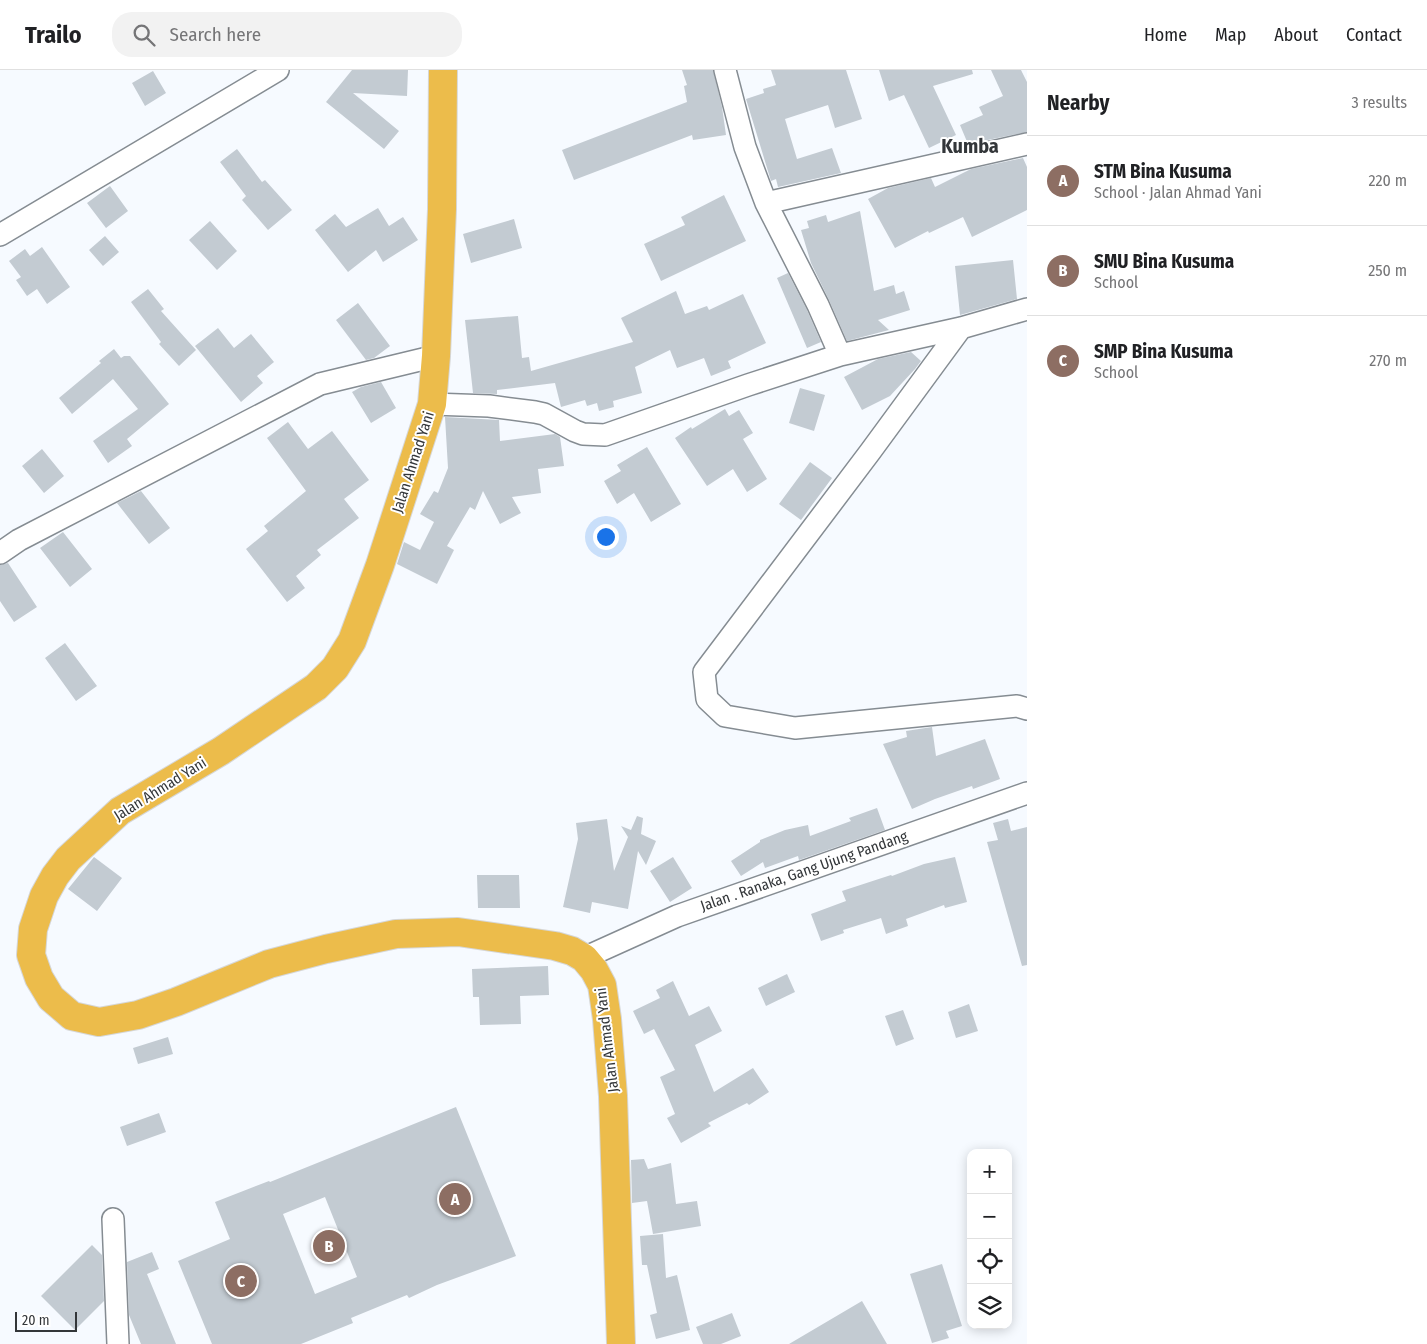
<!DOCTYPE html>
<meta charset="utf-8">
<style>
:root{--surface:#fff;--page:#f2f2f2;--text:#202124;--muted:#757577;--line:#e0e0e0;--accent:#206e3e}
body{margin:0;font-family:"Fira Sans Condensed",sans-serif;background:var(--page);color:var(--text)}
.controls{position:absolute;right:15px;bottom:15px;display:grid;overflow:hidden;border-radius:10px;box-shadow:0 2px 12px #0003}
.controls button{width:45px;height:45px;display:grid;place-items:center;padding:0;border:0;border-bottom:1px solid var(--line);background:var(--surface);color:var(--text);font:25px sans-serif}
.scale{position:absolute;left:15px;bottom:12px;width:62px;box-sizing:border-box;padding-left:5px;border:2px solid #333639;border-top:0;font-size:14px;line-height:18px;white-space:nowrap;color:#333639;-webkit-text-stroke:4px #fff;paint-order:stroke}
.you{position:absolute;left:605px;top:466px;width:18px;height:18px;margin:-12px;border:4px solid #fff;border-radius:50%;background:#1a73e8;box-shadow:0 0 0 8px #1a73e833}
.badge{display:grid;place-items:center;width:32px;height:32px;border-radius:50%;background:var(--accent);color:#fff;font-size:16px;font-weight:700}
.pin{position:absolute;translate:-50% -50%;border:2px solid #fff;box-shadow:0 1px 5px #0006}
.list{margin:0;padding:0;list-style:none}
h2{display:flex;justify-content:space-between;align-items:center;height:65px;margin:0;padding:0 20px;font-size:21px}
h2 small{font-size:16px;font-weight:400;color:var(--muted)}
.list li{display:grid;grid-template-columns:32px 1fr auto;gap:15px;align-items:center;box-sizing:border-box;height:90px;padding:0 20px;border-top:1px solid var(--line)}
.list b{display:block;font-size:19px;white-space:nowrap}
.list p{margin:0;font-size:16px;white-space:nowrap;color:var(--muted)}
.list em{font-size:16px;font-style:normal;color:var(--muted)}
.icon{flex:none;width:28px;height:28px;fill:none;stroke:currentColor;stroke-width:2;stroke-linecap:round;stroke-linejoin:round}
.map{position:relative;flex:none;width:1027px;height:1274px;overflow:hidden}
header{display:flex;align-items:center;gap:30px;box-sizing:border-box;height:70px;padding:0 25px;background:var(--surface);border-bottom:1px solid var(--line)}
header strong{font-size:24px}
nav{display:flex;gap:28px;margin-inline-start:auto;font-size:18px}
.search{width:350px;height:45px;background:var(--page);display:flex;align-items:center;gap:12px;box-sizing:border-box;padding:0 18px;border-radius:20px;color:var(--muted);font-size:19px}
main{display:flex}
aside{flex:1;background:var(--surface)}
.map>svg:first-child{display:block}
.building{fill:#c3cbd2;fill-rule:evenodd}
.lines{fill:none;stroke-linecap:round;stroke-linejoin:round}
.minor-casing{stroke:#858c92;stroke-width:24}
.highway-casing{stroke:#d6d7d7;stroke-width:30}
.minor{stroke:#fff;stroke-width:21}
.highway{stroke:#ecbc4b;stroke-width:28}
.labels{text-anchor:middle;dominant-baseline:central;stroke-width:4;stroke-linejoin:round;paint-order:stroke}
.street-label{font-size:15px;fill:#333639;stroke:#fff}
.district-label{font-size:20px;font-weight:bold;fill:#333639;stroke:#fff}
</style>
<header>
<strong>Trailo</strong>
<div class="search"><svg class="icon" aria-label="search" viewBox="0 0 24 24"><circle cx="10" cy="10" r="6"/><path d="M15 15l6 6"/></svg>Search here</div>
<nav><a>Home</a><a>Map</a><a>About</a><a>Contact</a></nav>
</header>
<main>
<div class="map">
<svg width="1027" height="1274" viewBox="0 0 1027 1274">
<rect width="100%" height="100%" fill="#f6faff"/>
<path class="building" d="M 352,0 L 408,0 L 407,26 L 353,23 L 399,61 L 384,79 L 326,32 Z
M 682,0 L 713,0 L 722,37 L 726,65 L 693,70 L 692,65 L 574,110 L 562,80 L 687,32 L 684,16 L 687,15 Z
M 771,0 L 846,0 L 862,49 L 835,58 L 828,35 L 785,49 L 797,89 L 832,78 L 841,103 L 778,117 L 776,109 L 771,111 L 746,29 L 764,23 L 763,19 L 776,15 Z
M 879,0 L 972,0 L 973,4 L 933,16 L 956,65 L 929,78 L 904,25 L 889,31 Z
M 991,0 L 1021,0 L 1027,12 L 1027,62 L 968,74 L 960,55 L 983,45 L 979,37 L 1003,26 Z
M 153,1 L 166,23 L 145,36 L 132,13 Z
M 237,79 L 262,112 L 265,110 L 292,140 L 268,160 L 242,130 L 246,126 L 220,92 Z
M 1023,88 L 1027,97 L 1027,140 L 972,167 L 963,147 L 929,163 L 928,161 L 895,178 L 868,129 L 888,118 L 931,108 L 935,117 L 971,99 Z
M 110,116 L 128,141 L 106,158 L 87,133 Z
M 724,125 L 746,171 L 661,211 L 644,174 L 685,155 L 681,147 Z
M 378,138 L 389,156 L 403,147 L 418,170 L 383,192 L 376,180 L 348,202 L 315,160 L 335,144 L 346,157 Z
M 860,141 L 874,221 L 894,215 L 896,224 L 904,221 L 910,240 L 878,250 L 889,260 L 847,271 L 829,230 L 811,193 L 801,160 L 809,158 L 807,151 L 826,145 L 828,152 Z
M 514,149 L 522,178 L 471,193 L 463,164 Z
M 210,151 L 237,181 L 217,200 L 189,170 Z
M 105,166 L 119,182 L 103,196 L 89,180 Z
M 42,177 L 70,217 L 47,234 L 37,219 L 27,226 L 16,210 L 21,207 L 9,191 L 25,179 L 30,186 Z
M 1013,190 L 1017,229 L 960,245 L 955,196 Z
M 788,203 L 807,240 L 821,272 L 807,278 L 777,208 Z
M 148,219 L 164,239 L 161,241 L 196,280 L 179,296 L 159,274 L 161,272 L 131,232 Z
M 676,221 L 685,244 L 707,236 L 709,240 L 743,224 L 766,273 L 728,291 L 731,298 L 711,306 L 704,288 L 677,298 L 670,280 L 635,297 L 642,323 L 613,331 L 614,337 L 599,341 L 597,333 L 587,336 L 585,330 L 561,337 L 555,313 L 497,320 L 497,324 L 473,323 L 465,250 L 518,246 L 522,288 L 529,287 L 531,301 L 633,272 L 621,248 Z
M 358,233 L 390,276 L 374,288 L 366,290 L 336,250 Z
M 218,258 L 234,278 L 251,264 L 274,292 L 257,306 L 263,313 L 241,332 L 195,276 Z
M 114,279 L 121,288 L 124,286 L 130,286 L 169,334 L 127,369 L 132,376 L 108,393 L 93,371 L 138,339 L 113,309 L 72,344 L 59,328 L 101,293 L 99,291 Z
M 911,282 L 921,291 L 915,299 L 890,326 L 862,340 L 844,307 L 878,289 Z
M 381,312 L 396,338 L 371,353 L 352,322 L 361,317 Z
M 800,318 L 825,325 L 814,361 L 789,353 Z
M 725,339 L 729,346 L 739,340 L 753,363 L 743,369 L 767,409 L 747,422 L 733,399 L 707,416 L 675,368 L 691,357 L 692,359 Z
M 445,347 L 499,350 L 500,371 L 555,364 L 560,367 L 564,396 L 538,399 L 541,423 L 512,427 L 521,443 L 500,454 L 483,421 L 475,440 L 470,437 L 447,476 L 454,480 L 437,514 L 397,494 L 404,472 L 420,480 L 434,452 L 420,444 L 434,421 L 438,423 L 448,398 Z
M 288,352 L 308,379 L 332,361 L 369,410 L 344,429 L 359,448 L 317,480 L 321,485 L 296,506 L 305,518 L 287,532 L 246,479 L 268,461 L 264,456 L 306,421 L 267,368 Z
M 647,377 L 681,434 L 651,452 L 634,423 L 617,434 L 604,411 L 621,401 L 617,395 Z
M 42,379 L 64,406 L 44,423 L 22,396 Z
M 810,392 L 832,408 L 801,450 L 779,434 Z
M 141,421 L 170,458 L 149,474 L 117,433 Z
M 63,462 L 92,499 L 70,517 L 40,478 Z
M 8,493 L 37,537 L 14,552 L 0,531 L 0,495 Z
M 65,573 L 97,616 L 76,631 L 45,588 Z
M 932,657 L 936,686 L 985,669 L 1000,709 L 973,719 L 972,716 L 935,729 L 912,739 L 883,674 L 907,667 L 906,661 Z
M 877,738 L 885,760 L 799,790 L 798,786 L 765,798 L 763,792 L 741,806 L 731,791 L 760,772 L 760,770 L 785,760 L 808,755 L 810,766 L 851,751 L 849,748 Z
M 637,746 L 643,748 L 641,764 L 656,771 L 646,795 L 638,781 L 628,839 L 592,832 L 590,843 L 563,837 L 578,769 L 576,753 L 607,749 L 614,801 L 628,767 L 621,756 L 631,760 Z
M 1008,749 L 1011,761 L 1027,757 L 1027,895 L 1022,896 L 987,772 L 998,770 L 993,753 Z
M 94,787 L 122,808 L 97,841 L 68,819 Z
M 673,787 L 692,818 L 670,832 L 650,801 Z
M 955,787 L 967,832 L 945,838 L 944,835 L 906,849 L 908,856 L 886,864 L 881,848 L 843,860 L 844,863 L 821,871 L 811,844 L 846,831 L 842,821 L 891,805 L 892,806 L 924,794 Z
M 477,805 L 519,805 L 520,838 L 478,838 Z
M 548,896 L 549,925 L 520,926 L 521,954 L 480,955 L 479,927 L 473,927 L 472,899 Z
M 787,904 L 795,922 L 766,936 L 758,918 Z
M 673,911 L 689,946 L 709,936 L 722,961 L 695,975 L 714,1022 L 753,998 L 769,1022 L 749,1035 L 747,1033 L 708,1053 L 711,1056 L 681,1073 L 667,1048 L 675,1044 L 660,1007 L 675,1000 L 654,959 L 644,964 L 633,941 L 660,928 L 656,920 Z
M 969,934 L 978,961 L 956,968 L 948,942 Z
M 903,940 L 914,969 L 896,976 L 885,946 Z
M 168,967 L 173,984 L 138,994 L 133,978 Z
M 456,1037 L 516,1186 L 437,1215 L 409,1228 L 407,1225 L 351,1248 L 353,1253 L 301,1274 L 212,1274 L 178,1191 L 230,1169 L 215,1132 L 269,1111 L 270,1112 ZM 325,1127 L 357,1207 L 315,1224 L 283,1144 Z
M 159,1043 L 166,1062 L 127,1076 L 120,1057 Z
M 644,1089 L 648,1099 L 671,1093 L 676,1134 L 697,1131 L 701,1156 L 653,1164 L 647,1131 L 632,1133 L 631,1090 Z
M 663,1164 L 666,1208 L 677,1205 L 690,1260 L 656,1269 L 650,1245 L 657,1243 L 647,1195 L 642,1195 L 640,1166 Z
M 92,1175 L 102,1185 L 104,1231 L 75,1260 L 41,1226 Z
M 152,1182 L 159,1199 L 147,1204 L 176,1274 L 141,1274 L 129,1245 L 127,1192 Z
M 942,1194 L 962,1256 L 946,1261 L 949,1268 L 932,1273 L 910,1204 Z
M 862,1231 L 887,1274 L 789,1274 Z
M 732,1243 L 741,1266 L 721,1274 L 703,1274 L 696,1257 Z"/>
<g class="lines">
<g class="minor-casing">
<path id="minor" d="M 725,0 L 745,77 L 766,133 L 818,235 L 840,285
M 766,133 L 1027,74
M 0,165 L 278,0
M 961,258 L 870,382 L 704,602 L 707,629 L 725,646 L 795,658 L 1017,636 L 1027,639
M 432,334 L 489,336 L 535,342 L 544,344 L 575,361 L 583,364 L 605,365 L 748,315 L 840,285 L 961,258 L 1027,239
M 0,483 L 19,470 L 320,314 L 436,286
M 584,888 L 677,846 L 1027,723
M 113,1149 L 118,1274"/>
</g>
<g class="highway-casing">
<path id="highway" d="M 443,0 L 442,139 L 436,286 L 432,334 L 380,495 L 352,571 L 335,598 L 316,617 L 221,681 L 120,741 L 68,789 L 55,806 L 44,826 L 33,859 L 31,885 L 39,908 L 51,928 L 72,946 L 99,952 L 138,945 L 176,932 L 269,894 L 326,879 L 396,864 L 458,862 L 555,876 L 572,881 L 584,888 L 594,900 L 602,915 L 607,949 L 613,1026 L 621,1274"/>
</g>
<use href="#minor" class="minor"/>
<use href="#highway" class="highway"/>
</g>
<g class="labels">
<g class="street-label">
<text transform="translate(413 392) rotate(-72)">Jalan Ahmad Yani</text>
<text transform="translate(160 719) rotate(-32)">Jalan Ahmad Yani</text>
<text transform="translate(804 801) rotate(-19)">Jalan . Ranaka, Gang Ujung Pandang</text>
<text transform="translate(607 970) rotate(-97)">Jalan Ahmad Yani</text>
</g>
<g class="district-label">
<text x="970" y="76">Kumba</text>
</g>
</g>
</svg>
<div class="controls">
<button>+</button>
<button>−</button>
<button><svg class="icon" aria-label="locate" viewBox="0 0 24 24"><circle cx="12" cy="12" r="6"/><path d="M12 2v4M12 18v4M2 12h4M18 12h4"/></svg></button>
<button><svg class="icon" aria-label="layers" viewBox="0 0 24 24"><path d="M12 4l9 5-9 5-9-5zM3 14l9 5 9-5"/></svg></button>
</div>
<div class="scale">20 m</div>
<div class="you"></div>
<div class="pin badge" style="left:455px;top:1129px;background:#8d6e63">A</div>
<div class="pin badge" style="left:329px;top:1176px;background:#8d6e63">B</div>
<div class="pin badge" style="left:241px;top:1211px;background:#8d6e63">C</div>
</div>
<aside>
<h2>Nearby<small>3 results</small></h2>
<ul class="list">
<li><span class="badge" style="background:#8d6e63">A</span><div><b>STM Bina Kusuma</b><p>School · Jalan Ahmad Yani</p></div><em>220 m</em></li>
<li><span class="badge" style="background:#8d6e63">B</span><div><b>SMU Bina Kusuma</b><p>School</p></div><em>250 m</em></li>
<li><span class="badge" style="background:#8d6e63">C</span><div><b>SMP Bina Kusuma</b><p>School</p></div><em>270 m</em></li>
</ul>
</aside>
</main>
